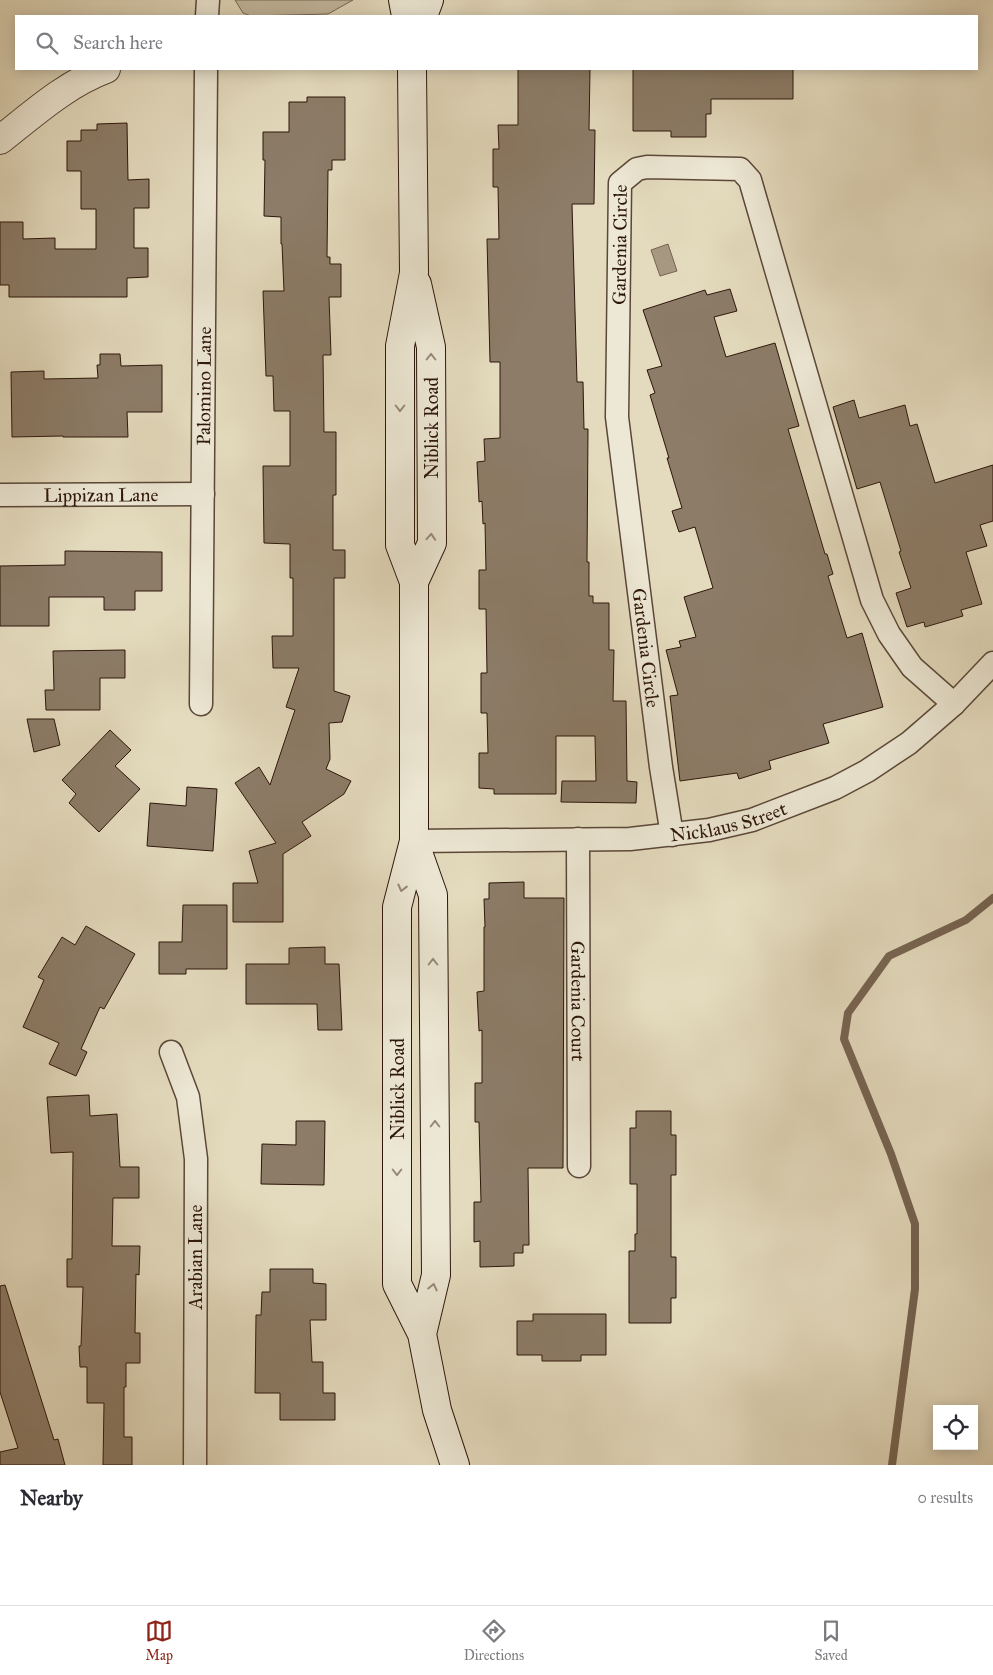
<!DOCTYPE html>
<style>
:root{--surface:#fff;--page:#f2f2f3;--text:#2b2b33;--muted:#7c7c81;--line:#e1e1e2;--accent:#8f2418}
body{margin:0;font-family:"IM FELL Great Primer",serif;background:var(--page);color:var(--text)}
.controls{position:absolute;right:15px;bottom:15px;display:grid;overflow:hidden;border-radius:0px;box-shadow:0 2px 12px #0003}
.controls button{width:45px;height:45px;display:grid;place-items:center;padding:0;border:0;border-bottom:1px solid var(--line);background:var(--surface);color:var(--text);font:25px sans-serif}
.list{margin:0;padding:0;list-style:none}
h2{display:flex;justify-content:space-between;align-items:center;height:65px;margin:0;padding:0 20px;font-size:21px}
h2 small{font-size:16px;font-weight:400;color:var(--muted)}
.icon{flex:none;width:28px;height:28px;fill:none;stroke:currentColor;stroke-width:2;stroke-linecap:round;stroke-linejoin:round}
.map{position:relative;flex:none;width:993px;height:1465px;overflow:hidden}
.search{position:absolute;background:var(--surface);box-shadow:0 2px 12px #0003;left:15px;right:15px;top:15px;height:55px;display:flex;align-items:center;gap:12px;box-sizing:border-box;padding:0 18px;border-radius:0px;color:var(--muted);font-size:19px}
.sheet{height:140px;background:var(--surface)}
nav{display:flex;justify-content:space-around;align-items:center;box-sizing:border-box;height:70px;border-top:1px solid var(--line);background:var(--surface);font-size:14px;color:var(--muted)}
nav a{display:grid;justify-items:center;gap:2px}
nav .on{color:var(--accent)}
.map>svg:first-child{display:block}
.green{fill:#c5baa0;stroke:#796856}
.water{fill:#a69881;stroke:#766452}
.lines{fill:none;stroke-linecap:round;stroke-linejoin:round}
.stream{stroke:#766452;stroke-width:8}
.building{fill:#8c7c68;stroke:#2d160b}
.minor-casing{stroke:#5b4738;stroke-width:25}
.tertiary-casing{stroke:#5b4738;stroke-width:30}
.secondary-casing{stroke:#2d160b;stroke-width:30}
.minor{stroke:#ede8d5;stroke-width:22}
.tertiary{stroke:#ede8d5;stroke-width:28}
.secondary{stroke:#ede8d5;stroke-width:28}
.oneway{stroke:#978a7a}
.labels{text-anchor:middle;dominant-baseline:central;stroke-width:4;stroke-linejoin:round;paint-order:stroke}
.street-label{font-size:19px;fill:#2d160b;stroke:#ede8d5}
</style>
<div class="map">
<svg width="993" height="1465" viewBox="0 0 993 1465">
<rect width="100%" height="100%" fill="#e4dbbe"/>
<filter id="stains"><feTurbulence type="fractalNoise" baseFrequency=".004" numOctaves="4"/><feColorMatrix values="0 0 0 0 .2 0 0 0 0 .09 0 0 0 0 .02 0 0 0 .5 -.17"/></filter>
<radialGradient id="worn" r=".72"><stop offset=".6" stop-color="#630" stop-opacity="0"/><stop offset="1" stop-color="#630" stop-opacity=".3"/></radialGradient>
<path class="green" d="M 235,0 L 353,0 L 328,14 L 251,16 L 243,13 Z"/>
<path class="water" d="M 668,244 L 677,271 L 660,276 L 651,250 Z"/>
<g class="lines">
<path class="stream" d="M 892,1465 L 915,1289 L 915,1224 L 891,1154 L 844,1039 L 848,1013 L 889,956 L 966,920 L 993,898"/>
</g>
<path class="building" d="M 518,69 L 590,69 L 589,130 L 595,130 L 594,204 L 572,204 L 577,382 L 583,382 L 584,429 L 588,429 L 587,562 L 589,562 L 589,596 L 593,596 L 593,603 L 609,603 L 609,650 L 614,650 L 613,701 L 626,701 L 627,781 L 637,782 L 636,803 L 561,802 L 562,781 L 596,781 L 595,736 L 556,736 L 556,794 L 494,794 L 494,789 L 479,788 L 479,753 L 488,753 L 487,713 L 481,713 L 481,673 L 487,673 L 486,609 L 479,609 L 479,570 L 486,570 L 485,523 L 483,524 L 482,501 L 479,502 L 477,462 L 485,461 L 484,439 L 500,438 L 500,362 L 490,362 L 487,239 L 499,239 L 498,187 L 493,187 L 493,149 L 499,149 L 498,125 L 518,125 Z
M 633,69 L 793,69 L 793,99 L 711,99 L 711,114 L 706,114 L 706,137 L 671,137 L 671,131 L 633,131 Z
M 307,97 L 345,97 L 345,160 L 332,160 L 332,170 L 328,170 L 327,257 L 330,257 L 330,264 L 341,264 L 341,297 L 329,297 L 331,355 L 323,355 L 324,432 L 336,432 L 336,495 L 333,495 L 333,550 L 345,550 L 345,578 L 334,578 L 334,691 L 350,696 L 342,722 L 329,723 L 330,759 L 326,769 L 351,781 L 344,794 L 302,822 L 311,836 L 283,854 L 283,922 L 233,922 L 233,883 L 258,883 L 249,851 L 276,843 L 235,783 L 259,767 L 270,785 L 295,710 L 286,707 L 299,668 L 273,668 L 272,636 L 293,636 L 293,578 L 290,578 L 290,544 L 264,543 L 263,466 L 290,466 L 290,411 L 274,411 L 273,376 L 266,376 L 263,291 L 284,291 L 282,244 L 281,244 L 281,217 L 264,216 L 265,160 L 263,160 L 263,132 L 289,132 L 289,102 L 307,102 Z
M 127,123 L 128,180 L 149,179 L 149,208 L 134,208 L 134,248 L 148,248 L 148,277 L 127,278 L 127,297 L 9,297 L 9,285 L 0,285 L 0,222 L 23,222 L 23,239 L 55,238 L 55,249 L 96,249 L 96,209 L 81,209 L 81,171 L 67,171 L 67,141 L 81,141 L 81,130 L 97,130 L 97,124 Z
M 730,289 L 737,311 L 714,317 L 726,357 L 775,343 L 799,426 L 788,429 L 825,554 L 827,554 L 833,574 L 828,576 L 847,638 L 862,633 L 883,707 L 823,724 L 829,743 L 769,761 L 771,769 L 739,779 L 737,773 L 680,781 L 670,696 L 678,695 L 666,650 L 681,647 L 679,641 L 696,637 L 684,597 L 713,588 L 695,527 L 679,532 L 672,511 L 682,508 L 667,458 L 669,458 L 650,395 L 655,393 L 647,370 L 662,366 L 643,310 L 705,290 L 707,295 Z
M 100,354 L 120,354 L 121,366 L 162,365 L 162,412 L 127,412 L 128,437 L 63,437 L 63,436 L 12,437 L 11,372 L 44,371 L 44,379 L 98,378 L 97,365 L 100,365 Z
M 854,400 L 859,418 L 905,405 L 910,426 L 917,424 L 935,483 L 993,465 L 993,521 L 980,525 L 987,546 L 966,552 L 982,604 L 961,610 L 963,616 L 925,627 L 924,622 L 907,627 L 896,593 L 911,588 L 899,552 L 901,551 L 880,482 L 857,489 L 833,407 Z
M 65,551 L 162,552 L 162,591 L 135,591 L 135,610 L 104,610 L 104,597 L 49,597 L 49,626 L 0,626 L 0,566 L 65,565 Z
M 125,650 L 125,678 L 100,678 L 100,710 L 46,710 L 45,690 L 54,690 L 53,651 Z
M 27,719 L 54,719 L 60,745 L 34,752 Z
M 110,730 L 131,750 L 115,766 L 140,789 L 99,832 L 69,803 L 76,794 L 62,780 Z
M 187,787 L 217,789 L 213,851 L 147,846 L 150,803 L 186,806 Z
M 524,882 L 524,898 L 564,898 L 563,1168 L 528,1168 L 529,1245 L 523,1245 L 523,1253 L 514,1253 L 514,1266 L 480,1267 L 480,1241 L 474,1242 L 474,1202 L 481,1202 L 479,1122 L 475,1122 L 475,1083 L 482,1083 L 482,1030 L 479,1031 L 477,992 L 484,991 L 484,927 L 485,927 L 484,899 L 489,899 L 489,883 Z
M 183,905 L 227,905 L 227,969 L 186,969 L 186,974 L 159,974 L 159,942 L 182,942 Z
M 86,926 L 135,954 L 104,1009 L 100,1007 L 81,1049 L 87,1052 L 76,1076 L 49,1064 L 59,1043 L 23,1027 L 44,980 L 38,977 L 62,937 L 75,945 Z
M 325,947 L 325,964 L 339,964 L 342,1030 L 318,1030 L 317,1004 L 246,1004 L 246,964 L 289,964 L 289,948 Z
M 89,1095 L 90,1116 L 117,1114 L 120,1167 L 139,1167 L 139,1198 L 113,1198 L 112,1246 L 140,1246 L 139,1275 L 136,1274 L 135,1333 L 140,1333 L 140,1363 L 126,1363 L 126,1387 L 124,1387 L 124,1437 L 132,1437 L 132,1465 L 103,1465 L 104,1403 L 87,1403 L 87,1367 L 80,1367 L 79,1346 L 81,1346 L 83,1287 L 67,1287 L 67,1259 L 72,1259 L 73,1152 L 51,1153 L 47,1097 Z
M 636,1111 L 671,1111 L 671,1135 L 676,1135 L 676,1175 L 671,1175 L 671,1257 L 676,1257 L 676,1298 L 671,1298 L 671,1323 L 629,1323 L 629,1251 L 635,1251 L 635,1234 L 637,1234 L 637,1184 L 630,1184 L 630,1128 L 636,1128 Z
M 296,1121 L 325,1121 L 324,1185 L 261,1184 L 262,1144 L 296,1145 Z
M 270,1269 L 313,1269 L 313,1283 L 326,1284 L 326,1320 L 310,1320 L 312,1362 L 323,1362 L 323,1393 L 335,1393 L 335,1420 L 280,1420 L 280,1393 L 255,1393 L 256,1315 L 261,1315 L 262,1292 L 270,1292 Z
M 5,1285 L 54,1440 L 58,1439 L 65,1465 L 0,1465 L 0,1452 L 18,1448 L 0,1392 L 0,1286 Z
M 533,1314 L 606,1314 L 606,1355 L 581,1355 L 581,1361 L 542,1361 L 542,1355 L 517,1355 L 517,1321 L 533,1321 Z"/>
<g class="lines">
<g class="minor-casing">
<g id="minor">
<path d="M 207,16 L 208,0"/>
<path id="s1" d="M 0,495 L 203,494"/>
<path id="s2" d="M 201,704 L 206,69"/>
<path id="s3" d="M 672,835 L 661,767 L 617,417 L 620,183 L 637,169 L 647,167 L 740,169 L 750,180 L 872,600 L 889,634 L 912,667 L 954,704"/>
<path id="s4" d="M 578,839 L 579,1166"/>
<path id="s5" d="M 414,841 L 630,839 L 709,830 L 752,820 L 835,788 L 867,771 L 909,743 L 954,704 L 993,663"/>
<path d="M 171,1052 L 188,1097 L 196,1159 L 195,1465"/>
</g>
</g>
<g class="tertiary-casing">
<path id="tertiary" d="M 0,140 C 33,114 66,84 106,69"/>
</g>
<g class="secondary-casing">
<path id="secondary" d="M 403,0 L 406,16
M 423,16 L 429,0
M 412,69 L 414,273 L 400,346 L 400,545 L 414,582 L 414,841 L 397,907 L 397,1284 L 422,1334 L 437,1410 L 455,1465
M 414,582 L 432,543 L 431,347 L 417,284
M 414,841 L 433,895 L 436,1275 L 422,1334"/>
</g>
<use href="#minor" class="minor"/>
<use href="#tertiary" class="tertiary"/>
<use href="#secondary" class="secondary"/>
</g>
<defs><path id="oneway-chevron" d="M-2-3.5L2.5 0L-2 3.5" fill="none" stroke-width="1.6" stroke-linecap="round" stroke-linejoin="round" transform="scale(1.25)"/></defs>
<g class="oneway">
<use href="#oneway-chevron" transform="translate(431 357) rotate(-90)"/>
<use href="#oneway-chevron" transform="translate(400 408) rotate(90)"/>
<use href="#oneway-chevron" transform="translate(431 537) rotate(-86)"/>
<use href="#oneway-chevron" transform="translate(402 888) rotate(104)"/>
<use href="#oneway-chevron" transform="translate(433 962) rotate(-90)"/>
<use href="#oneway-chevron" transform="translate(435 1124) rotate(-90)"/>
<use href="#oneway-chevron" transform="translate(397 1172) rotate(90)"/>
<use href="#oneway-chevron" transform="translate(433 1287) rotate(-77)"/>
</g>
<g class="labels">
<g class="street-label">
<text stroke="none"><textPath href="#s3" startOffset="594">Gardenia Circle</textPath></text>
<text stroke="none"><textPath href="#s2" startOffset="318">Palomino Lane</textPath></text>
<text transform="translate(431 428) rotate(-90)">Niblick Road</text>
<text stroke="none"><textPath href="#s1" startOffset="101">Lippizan Lane</textPath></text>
<text transform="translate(646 648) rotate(83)">Gardenia Circle</text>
<text stroke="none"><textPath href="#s5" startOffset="316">Nicklaus Street</textPath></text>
<text stroke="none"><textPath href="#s4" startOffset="162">Gardenia Court</textPath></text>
<text transform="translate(397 1089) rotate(-90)">Niblick Road</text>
<text transform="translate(195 1257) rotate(-90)">Arabian Lane</text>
</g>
</g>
<rect width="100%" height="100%" filter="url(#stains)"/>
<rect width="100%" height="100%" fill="url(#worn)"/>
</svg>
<div class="controls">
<button><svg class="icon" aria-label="locate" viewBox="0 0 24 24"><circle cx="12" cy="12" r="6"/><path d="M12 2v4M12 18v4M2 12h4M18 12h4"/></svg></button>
</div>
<div class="search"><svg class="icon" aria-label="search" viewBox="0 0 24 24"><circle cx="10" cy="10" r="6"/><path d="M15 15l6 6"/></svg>Search here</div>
</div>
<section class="sheet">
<h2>Nearby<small>0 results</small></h2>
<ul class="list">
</ul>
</section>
<nav>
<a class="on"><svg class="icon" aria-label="map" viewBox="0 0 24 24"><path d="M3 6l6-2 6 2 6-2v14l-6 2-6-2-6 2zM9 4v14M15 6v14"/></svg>Map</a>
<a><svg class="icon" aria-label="directions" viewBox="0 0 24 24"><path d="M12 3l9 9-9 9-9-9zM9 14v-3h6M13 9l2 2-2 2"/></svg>Directions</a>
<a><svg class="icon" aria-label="saved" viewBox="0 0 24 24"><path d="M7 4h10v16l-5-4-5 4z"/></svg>Saved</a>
</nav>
